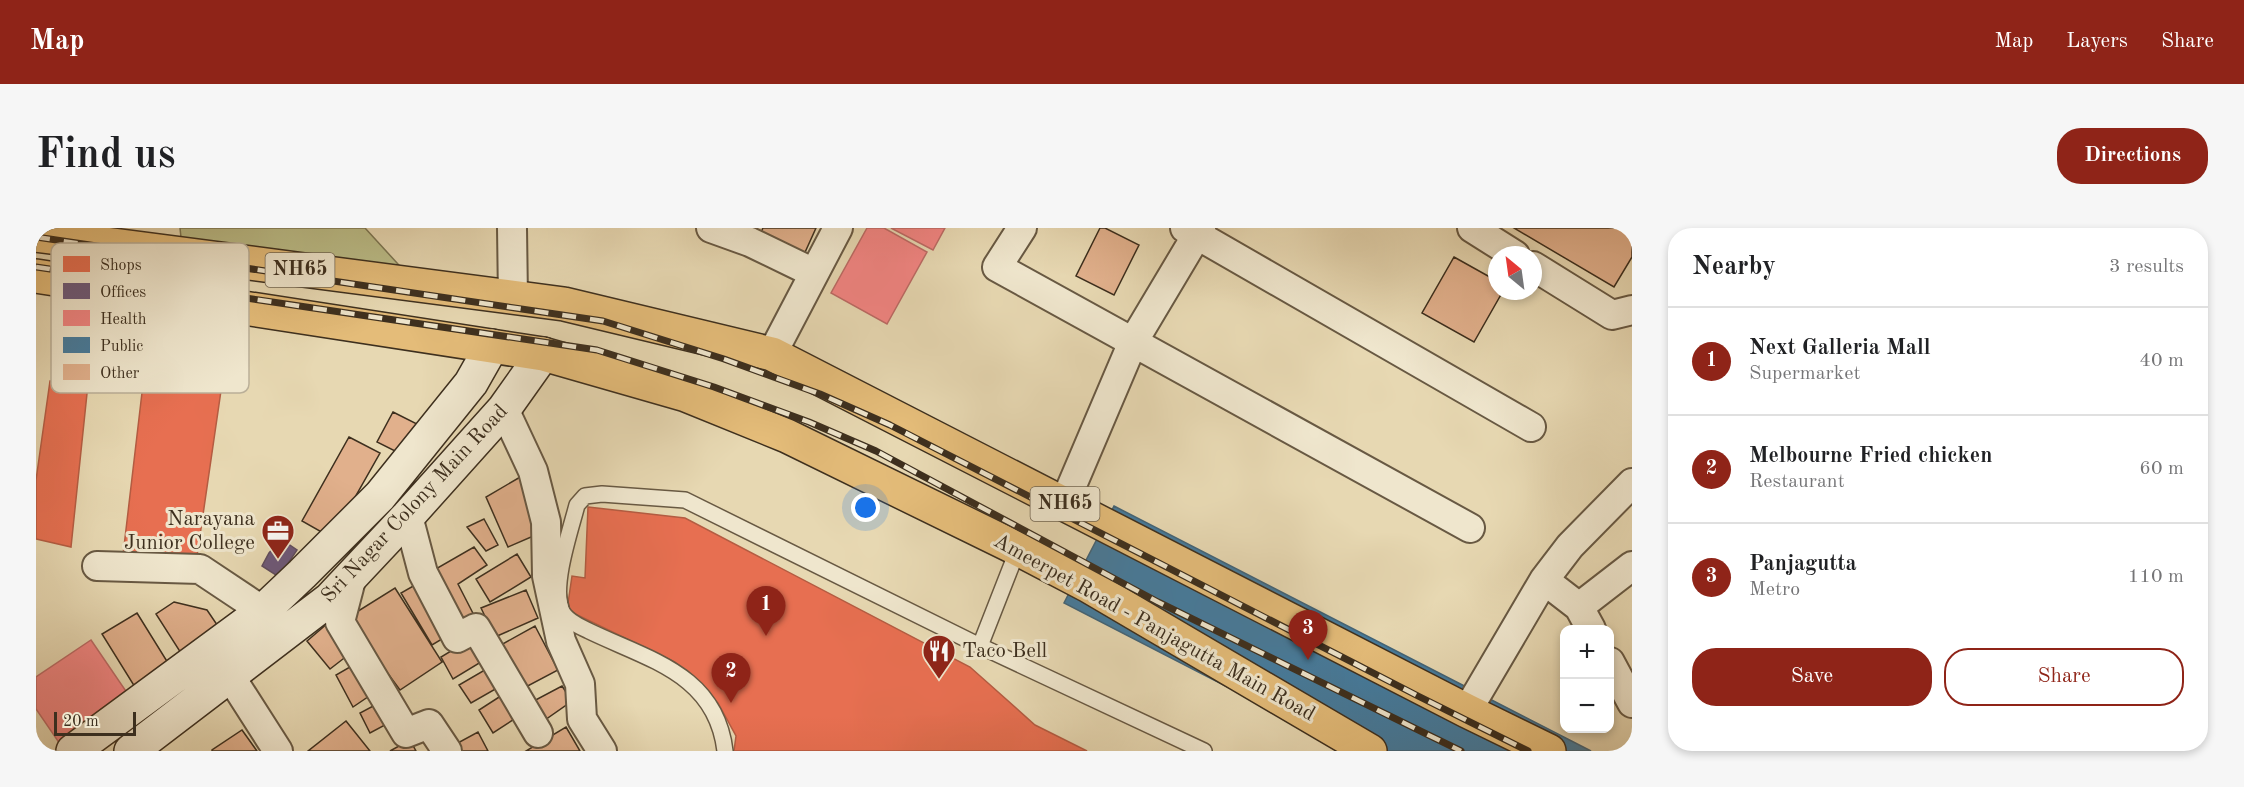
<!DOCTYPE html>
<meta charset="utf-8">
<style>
:root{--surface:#fff;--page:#f6f6f6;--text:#202124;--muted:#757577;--line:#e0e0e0;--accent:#8f2418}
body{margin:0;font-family:"Old Standard TT",serif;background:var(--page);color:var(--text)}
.controls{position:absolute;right:18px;bottom:18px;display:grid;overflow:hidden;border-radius:12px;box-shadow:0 3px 9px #0003}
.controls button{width:54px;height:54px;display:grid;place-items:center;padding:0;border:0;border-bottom:2px solid var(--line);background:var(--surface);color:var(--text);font:30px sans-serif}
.compass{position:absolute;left:1452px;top:18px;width:54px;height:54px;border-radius:50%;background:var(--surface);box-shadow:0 3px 9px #0003;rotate:331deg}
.scale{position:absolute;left:18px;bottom:15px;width:82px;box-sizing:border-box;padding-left:6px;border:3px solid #3d2f1e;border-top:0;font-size:16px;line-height:21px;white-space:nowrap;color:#3d2f1e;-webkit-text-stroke:4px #efe6cd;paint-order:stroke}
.you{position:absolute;left:830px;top:280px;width:21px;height:21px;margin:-15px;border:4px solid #fff;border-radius:50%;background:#1a73e8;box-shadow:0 0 0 9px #1a73e833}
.badge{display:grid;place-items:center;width:39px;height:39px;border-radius:50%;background:var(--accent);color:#fff;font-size:20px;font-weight:700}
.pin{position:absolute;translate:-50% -50px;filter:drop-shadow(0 2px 3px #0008)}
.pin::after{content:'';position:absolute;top:32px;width:21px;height:18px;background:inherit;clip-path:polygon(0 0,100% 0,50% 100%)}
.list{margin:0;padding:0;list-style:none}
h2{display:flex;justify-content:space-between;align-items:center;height:78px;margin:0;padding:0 24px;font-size:26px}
h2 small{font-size:20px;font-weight:400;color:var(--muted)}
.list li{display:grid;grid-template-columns:39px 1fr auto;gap:18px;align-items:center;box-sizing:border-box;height:108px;padding:0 24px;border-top:2px solid var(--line)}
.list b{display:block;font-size:22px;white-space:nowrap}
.list p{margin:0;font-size:20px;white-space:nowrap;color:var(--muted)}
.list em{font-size:20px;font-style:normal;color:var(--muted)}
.actions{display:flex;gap:12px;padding:18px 24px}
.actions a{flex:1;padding:14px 0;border:2px solid var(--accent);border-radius:24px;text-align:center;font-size:21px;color:var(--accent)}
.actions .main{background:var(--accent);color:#fff}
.map{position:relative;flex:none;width:1596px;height:523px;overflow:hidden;border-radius:24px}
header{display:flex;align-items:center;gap:36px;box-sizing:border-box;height:84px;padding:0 30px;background:var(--accent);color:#fff}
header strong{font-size:28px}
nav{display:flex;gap:33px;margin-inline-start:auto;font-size:21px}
.intro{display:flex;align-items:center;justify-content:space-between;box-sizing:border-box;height:144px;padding:0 36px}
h1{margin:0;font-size:42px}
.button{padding:15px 27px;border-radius:24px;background:var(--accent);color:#fff;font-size:21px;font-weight:700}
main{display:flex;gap:36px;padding:0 36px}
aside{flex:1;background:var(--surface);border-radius:24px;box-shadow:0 3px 9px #0003}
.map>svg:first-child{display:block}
.green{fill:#bbbd88;stroke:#7c7653;stroke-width:1.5}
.shops{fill:#e76f51;stroke:#b45c42;stroke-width:1.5}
.offices{fill:#6d597a;stroke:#5f4c5e;stroke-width:1.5}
.health{fill:#f28482;stroke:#bc6a64;stroke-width:1.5}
.public{fill:#457b9d;stroke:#436477;stroke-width:1.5}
.building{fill:#e1b08c;stroke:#3d2f1e;stroke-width:1.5}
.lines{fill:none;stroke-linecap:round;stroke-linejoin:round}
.lane-casing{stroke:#685943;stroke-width:18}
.street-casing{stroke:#685943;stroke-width:32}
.secondary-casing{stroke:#3d2f1e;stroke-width:36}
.highway-casing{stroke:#3d2f1e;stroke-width:36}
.lane{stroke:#efe6cd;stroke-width:15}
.street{stroke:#efe6cd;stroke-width:28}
.secondary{stroke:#efe6cd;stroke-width:33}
.highway{stroke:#e4bc79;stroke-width:33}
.rail-casing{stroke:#3d2f1e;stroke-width:7}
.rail{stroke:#efe6cd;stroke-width:4.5;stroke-dasharray:14;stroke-linecap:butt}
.labels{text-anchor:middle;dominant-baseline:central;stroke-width:6;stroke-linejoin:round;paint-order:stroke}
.shield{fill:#efe6cd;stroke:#726652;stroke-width:1.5}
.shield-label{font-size:20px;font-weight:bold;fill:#3d2f1e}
.street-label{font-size:21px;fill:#3d2f1e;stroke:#efe6cd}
.poi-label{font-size:21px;fill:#3d2f1e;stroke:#efe6cd;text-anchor:end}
.key{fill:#efe6cd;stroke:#baaf98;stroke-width:1.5}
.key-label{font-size:16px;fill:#3d2f1e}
</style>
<header>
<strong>Map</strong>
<nav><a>Map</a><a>Layers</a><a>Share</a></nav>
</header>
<div class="intro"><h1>Find us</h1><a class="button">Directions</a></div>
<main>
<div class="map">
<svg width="1596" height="523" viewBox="0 0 1596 523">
<rect width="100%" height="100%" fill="#e7d8b2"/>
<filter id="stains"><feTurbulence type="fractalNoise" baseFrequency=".00333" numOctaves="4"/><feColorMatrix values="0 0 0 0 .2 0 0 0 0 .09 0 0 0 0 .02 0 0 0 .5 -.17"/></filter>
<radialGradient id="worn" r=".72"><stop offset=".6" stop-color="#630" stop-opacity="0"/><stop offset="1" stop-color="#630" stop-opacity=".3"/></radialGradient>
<path class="green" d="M 144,0 L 329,0 L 372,47 L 146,19 Z"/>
<path class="shops" d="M 109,139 L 187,149 L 160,335 L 87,327 Z
M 14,153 L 52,156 L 35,319 L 0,311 L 0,252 Z
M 552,279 L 649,290 L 934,439 L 999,497 L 1051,523 L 698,523 L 700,508 L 682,475 L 639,434 L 531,382 L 536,348 L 549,350 Z"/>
<path class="offices" d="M 245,311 L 261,322 L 243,349 L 226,338 L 233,325 Z"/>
<path class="health" d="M 831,0 L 848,0 L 891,24 L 851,96 L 795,65 Z
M 855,0 L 909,0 L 897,22 Z
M 55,412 L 96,472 L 26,519 L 0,481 L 0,449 Z"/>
<path class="public" d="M 1078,278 L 1555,523 L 1316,523 L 1028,375 Z"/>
<path class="building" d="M 727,0 L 780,0 L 766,31 L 722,11 Z
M 1064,0 L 1069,0 L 1103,17 L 1078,67 L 1040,48 Z
M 1478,0 L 1596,0 L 1596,29 L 1578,59 Z
M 1418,29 L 1461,53 L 1461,63 L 1467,63 L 1438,114 L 1386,85 Z
M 357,184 L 381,196 L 365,226 L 341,214 Z
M 313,209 L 344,225 L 296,310 L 266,293 Z
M 486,248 L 502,306 L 472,319 L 450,269 Z
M 448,291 L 462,317 L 450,323 L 431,299 Z
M 438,319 L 451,337 L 422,356 L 442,395 L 423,403 L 391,346 Z
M 481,326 L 495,349 L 454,374 L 440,351 Z
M 386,353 L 416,405 L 396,417 L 365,365 Z
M 359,360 L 406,434 L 364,462 L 311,390 Z
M 490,362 L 502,390 L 459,409 L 445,380 Z
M 138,374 L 171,382 L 188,407 L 150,433 L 120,386 Z
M 101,385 L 137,443 L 102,464 L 66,406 Z
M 292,395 L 316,424 L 294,441 L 271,413 Z
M 499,398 L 522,442 L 486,461 L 463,418 Z
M 438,409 L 450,431 L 417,451 L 405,429 Z
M 326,432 L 342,462 L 317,479 L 300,447 Z
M 459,436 L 470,455 L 435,475 L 423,457 Z
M 526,458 L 536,473 L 506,494 L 492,476 Z
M 474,462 L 489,484 L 457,505 L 443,482 Z
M 339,477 L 349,497 L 334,505 L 324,485 Z
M 310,493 L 334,523 L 272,523 Z
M 530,499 L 544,523 L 490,523 Z
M 206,502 L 221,523 L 176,523 L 176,522 Z
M 442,504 L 452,523 L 422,523 L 418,517 Z
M 374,512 L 380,523 L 354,523 Z"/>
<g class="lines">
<g class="lane-casing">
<path id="lane" d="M 944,418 L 982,321
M 689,523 C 680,446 613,432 553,403 C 543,398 529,392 525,381 C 516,356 534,304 541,277 L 549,268 L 566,266 L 649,272 L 944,418 L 1168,523"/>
</g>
<g class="street-casing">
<path id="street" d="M 476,0 L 477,71
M 675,0 L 714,14 L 778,45
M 986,0 L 961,39 L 1434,300
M 1149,0 L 1495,199
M 1436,0 L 1479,27
M 1497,38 L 1576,87 L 1596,82
M 736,126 L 802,0
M 468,181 L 497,243 L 510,294 L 511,348 L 525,413 L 544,456 L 546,491 L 566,523
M 1028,276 L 1097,114 L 1165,0
M 372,288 L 387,345 L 421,410 L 440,400 L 502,505
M 61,338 L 164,341 L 227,383
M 316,348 L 304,394 L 370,505 L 393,496 L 411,523
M 1508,352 L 1543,379 L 1555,401
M 1543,379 L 1596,338
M 1574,434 L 1596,475
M 194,448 L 242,523
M 1431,483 L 1508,352 L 1534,318 L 1596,255"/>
</g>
<g class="secondary-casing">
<path id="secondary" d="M 37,523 L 227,383 L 266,346 L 344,268 L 435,155 L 456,118
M 95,523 L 294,371 L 372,288 L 468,181 L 507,126"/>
</g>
<g class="highway-casing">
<path id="highway" d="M 0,7 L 528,76 L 736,126 L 1431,483 L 1513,523
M 0,48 L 507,126 L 650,167 L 751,208 L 982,321 L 1051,357 L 1334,523"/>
</g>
<use href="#lane" class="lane"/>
<use href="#street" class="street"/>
<use href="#secondary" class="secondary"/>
<use href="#highway" class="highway"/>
<g class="rail-casing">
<path id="rail" d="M 0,9 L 567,93 L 688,131 L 784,166 L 854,197 L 1382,468 L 1492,523
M 0,39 L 561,122 L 678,159 L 773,194 L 840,223 L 1122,374 L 1425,523"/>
</g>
<use href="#rail" class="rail"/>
</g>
<defs>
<g id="office-pin" transform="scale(1.725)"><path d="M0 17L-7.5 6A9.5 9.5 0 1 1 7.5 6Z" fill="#8f2418" stroke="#efe6cd"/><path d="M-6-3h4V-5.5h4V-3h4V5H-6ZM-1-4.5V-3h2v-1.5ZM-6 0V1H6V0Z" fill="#fff"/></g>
<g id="restaurant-pin" transform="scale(1.725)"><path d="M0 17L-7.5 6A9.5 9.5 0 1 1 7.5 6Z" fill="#8f2418" stroke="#efe6cd"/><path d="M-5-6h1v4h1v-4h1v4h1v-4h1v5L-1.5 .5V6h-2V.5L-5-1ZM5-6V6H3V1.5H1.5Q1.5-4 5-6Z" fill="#fff"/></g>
</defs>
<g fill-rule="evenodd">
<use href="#office-pin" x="242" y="303"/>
<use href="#restaurant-pin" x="903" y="423"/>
</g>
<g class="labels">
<g class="shield">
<rect x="229.5" y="25" width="69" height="34" rx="4.5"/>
<rect x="994.5" y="259" width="69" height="34" rx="4.5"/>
</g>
<g class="shield-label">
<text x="264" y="42">NH65</text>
<text x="1029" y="276">NH65</text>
</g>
<g class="street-label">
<text transform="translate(379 276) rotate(-47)">Sri Nagar Colony Main Road</text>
<text transform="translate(1118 400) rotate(29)">Ameerpet Road - Panjagutta Main Road</text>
</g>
<g class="poi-label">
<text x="219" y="291">Narayana<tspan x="219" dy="24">Junior College</tspan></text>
<text x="926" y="423" text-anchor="start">Taco Bell</text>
</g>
</g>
<rect x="15" y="15" width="198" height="150" rx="9" class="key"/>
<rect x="27" y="28" width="27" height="16" fill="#e76f51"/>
<rect x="27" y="55" width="27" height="16" fill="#6d597a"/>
<rect x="27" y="82" width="27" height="16" fill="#f28482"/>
<rect x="27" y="109" width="27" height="16" fill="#457b9d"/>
<rect x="27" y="136" width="27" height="16" fill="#e1b08c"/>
<g class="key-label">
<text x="64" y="42">Shops</text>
<text x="64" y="69">Offices</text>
<text x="64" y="96">Health</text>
<text x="64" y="123">Public</text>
<text x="64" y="150">Other</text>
</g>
<rect width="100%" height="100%" filter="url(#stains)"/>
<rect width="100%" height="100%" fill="url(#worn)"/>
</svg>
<div class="controls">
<button>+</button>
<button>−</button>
</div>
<svg class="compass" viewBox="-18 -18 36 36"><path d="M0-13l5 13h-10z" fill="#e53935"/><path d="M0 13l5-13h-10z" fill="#757577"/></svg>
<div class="scale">20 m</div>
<div class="you"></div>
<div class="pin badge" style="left:730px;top:408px">1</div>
<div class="pin badge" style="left:695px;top:475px">2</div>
<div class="pin badge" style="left:1272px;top:432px">3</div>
</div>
<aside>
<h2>Nearby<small>3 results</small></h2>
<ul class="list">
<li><span class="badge">1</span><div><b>Next Galleria Mall</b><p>Supermarket</p></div><em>40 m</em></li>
<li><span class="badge">2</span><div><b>Melbourne Fried chicken</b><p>Restaurant</p></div><em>60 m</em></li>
<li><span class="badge">3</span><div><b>Panjagutta</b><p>Metro</p></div><em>110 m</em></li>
</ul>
<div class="actions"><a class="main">Save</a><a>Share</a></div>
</aside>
</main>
